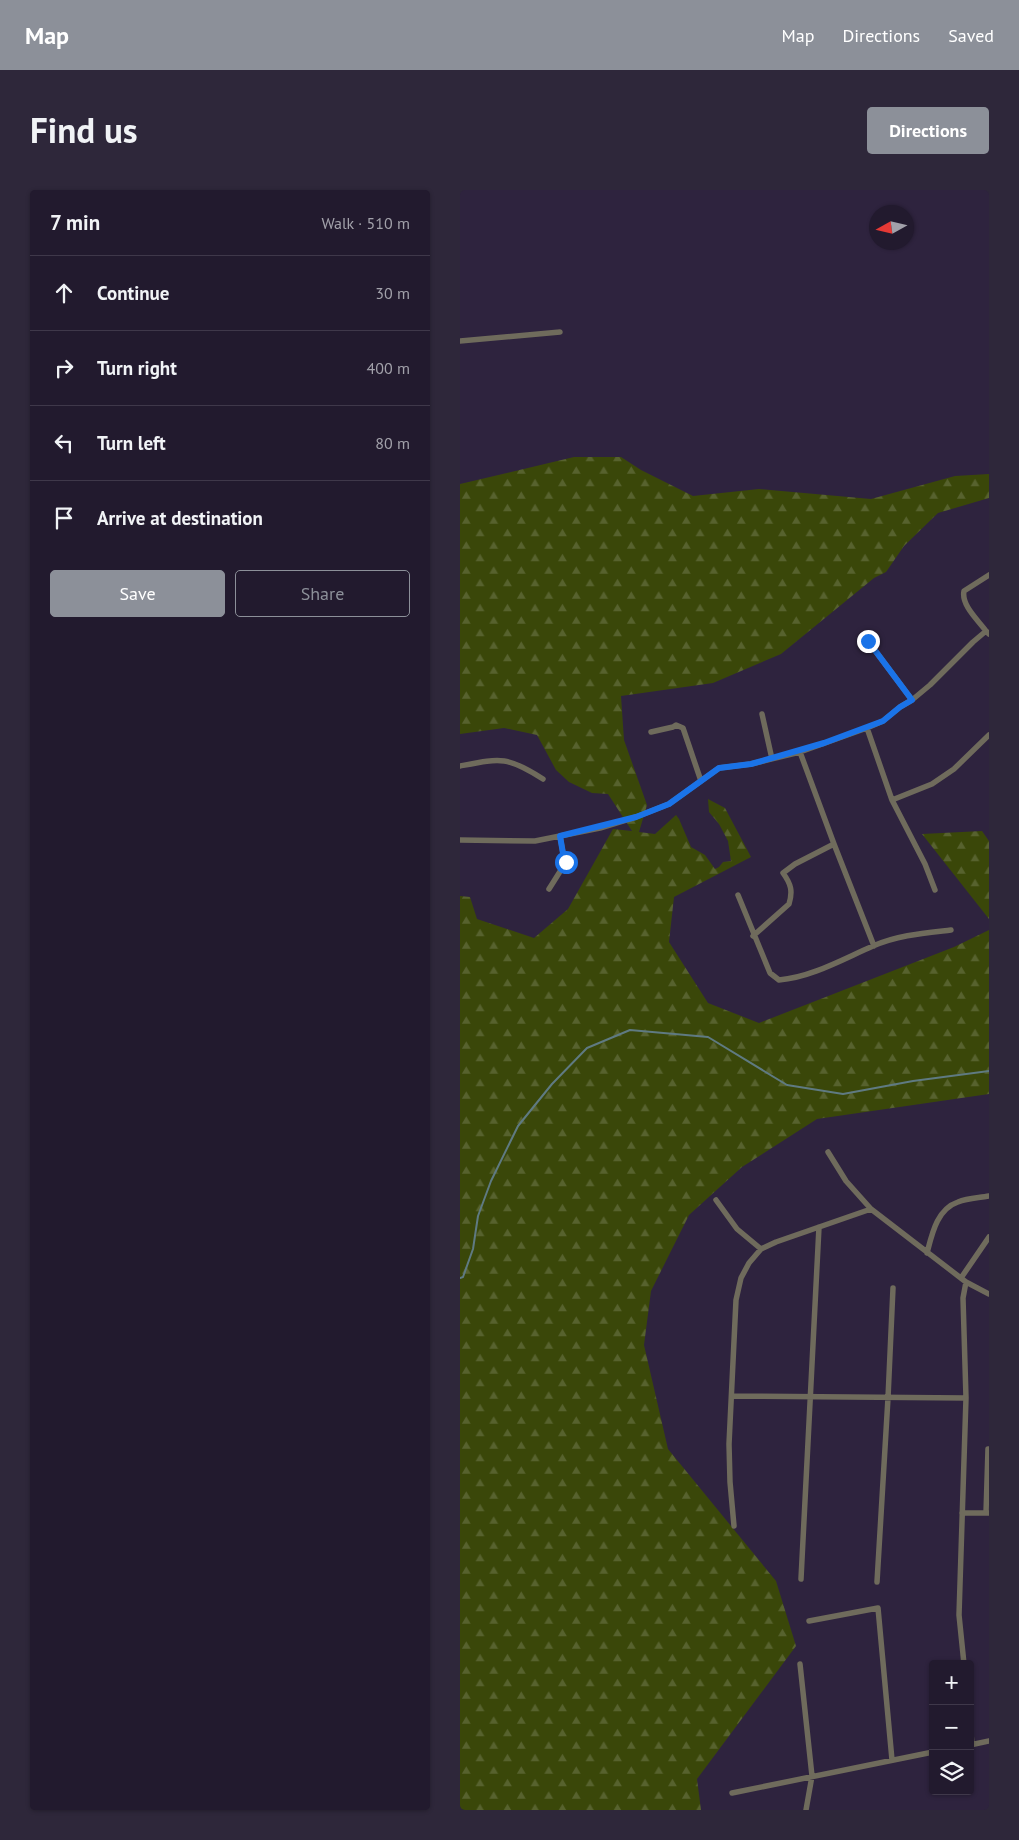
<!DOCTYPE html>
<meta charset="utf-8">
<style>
:root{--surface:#221a2e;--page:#2e273a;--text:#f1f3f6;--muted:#a2a1aa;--line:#3f384a;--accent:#8c9099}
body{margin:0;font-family:"PT Sans",sans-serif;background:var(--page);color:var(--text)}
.controls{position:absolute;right:15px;bottom:15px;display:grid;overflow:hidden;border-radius:5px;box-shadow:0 1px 4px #0004}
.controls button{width:45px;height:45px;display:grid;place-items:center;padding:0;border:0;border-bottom:1px solid var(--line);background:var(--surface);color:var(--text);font:25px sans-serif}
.compass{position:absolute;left:409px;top:15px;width:45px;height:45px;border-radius:50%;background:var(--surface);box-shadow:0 1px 4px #0004;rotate:262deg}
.stop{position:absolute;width:15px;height:15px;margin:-11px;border:4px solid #1a73e8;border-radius:50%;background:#fff}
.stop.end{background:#1a73e8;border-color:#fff;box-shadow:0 1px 5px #0008}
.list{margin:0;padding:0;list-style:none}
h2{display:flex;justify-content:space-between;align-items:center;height:65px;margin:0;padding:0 20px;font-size:21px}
h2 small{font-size:16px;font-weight:400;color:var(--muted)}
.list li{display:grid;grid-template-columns:32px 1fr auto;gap:15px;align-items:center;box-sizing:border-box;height:75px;padding:0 20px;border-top:1px solid var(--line)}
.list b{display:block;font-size:19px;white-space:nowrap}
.list em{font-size:16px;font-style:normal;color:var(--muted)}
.actions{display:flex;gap:10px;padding:15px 20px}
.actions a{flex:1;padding:11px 0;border:1px solid var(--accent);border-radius:5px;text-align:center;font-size:18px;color:var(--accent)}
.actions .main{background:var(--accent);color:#fff}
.icon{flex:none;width:28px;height:28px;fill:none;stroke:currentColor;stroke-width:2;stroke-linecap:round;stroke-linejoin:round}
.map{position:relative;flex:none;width:529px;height:1620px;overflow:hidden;border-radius:5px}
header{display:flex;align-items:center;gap:30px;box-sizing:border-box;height:70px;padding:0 25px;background:var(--accent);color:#fff}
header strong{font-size:24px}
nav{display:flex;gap:28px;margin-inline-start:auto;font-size:18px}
.intro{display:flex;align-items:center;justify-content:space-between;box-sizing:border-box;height:120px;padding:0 30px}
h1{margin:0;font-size:35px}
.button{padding:12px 22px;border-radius:5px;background:var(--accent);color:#fff;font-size:18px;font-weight:700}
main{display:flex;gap:30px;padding:0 30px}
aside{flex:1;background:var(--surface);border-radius:5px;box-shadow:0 1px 4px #0004}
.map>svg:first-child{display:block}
.forest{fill:url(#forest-firs)}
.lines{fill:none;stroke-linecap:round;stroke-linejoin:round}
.stream{stroke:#5f7a82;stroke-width:2}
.minor{stroke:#6f6b5c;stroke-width:5.5}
.route{stroke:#1a73e8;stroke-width:6}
</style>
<header>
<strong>Map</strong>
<nav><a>Map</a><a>Directions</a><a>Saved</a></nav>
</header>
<div class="intro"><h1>Find us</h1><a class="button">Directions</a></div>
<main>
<aside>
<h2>7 min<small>Walk · 510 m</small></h2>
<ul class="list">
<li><svg class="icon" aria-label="ahead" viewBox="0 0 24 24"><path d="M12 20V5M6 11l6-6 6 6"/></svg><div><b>Continue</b></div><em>30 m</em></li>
<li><svg class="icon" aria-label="right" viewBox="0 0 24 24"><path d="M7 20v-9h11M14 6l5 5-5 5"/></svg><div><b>Turn right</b></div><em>400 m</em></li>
<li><svg class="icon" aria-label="left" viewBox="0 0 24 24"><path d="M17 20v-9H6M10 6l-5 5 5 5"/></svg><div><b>Turn left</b></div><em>80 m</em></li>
<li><svg class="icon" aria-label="arrive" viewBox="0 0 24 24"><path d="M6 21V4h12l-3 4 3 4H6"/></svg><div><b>Arrive at destination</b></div></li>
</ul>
<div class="actions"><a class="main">Save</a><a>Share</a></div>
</aside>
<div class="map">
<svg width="529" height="1620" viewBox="0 0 529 1620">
<defs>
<pattern id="forest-firs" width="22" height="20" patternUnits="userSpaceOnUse" patternTransform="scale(1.25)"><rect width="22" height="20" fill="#3a4709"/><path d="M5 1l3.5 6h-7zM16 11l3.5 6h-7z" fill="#57622e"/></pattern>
</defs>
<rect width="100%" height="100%" fill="#2e233e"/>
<path class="forest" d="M 114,267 L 161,267 L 181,280 L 233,306 L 299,299 L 411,309 L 495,286 L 529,284 L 529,308 L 478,323 L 444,356 L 426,382 L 414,388 L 321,464 L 253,493 L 161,506 L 164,550 L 187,615 L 179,642 L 195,644 L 216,625 L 219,629 L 231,657 L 245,665 L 255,679 L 259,677 L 263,672 L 271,671 L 268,651 L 259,634 L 249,622 L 248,609 L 265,618 L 291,667 L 214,707 L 209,752 L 248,813 L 299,833 L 494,757 L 529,740 L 529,904 L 357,929 L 282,977 L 229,1025 L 191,1101 L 184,1155 L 208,1259 L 316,1391 L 336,1456 L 237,1589 L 241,1620 L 0,1620 L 0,706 L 10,707 L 17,729 L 74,748 L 108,719 L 153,639 L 172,641 L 148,604 L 132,603 L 109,592 L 96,580 L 77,545 L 44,538 L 0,544 L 0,294 Z
M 522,641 L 529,651 L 529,729 L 462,644 Z"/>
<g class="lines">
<path class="stream" d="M 0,1088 L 3,1087 L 13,1059 L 18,1026 L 31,991 L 58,936 L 92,894 L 127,858 L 170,840 L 248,847 L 327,895 L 383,904 L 453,891 L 529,881"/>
<path class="minor" d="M 0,151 L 100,142
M 526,441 C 518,430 501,415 504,401 L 529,385
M 408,451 L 452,510
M 302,524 L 312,569
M 407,538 L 432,610 L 465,674 L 475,700
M 191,542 L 213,537 L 216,535 L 223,538 L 241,591
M 340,562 L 374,654 L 414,756
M 0,576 C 41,568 47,566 83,589
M 432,610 L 472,594 L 494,579 L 529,545
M 0,650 L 75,651 L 140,638 L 176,627 L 209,614 L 259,578 L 291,574 L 340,562 L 407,538 L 423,531 L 440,517 L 452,510 L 470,495 L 513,452 L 526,441 L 529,444
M 89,699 L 106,672 L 104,669 L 100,646
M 278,705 L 310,783 L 319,790 C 352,787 383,769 413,756 C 438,745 465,743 491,740
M 293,746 L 329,714 C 333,701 331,694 323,683 L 335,674 L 374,654
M 368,962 L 386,991 L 411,1019 L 506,1092 L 529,1104
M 256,1010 L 277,1039 L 301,1059
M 467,1063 C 472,1044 477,1019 498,1012 C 508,1008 519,1008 529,1006
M 501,1088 L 529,1047
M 272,1206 L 506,1208
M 502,1323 L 529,1323
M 526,1323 L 528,1259
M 274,1336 L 270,1292 L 269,1254 L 276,1110 L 281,1088 L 289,1073 L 301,1059 L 316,1052 L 411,1019
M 341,1389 L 359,1037
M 417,1392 L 428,1208 L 433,1098
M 349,1431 L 418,1418 L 432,1570
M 340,1474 L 352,1586 L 346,1620
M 504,1474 L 499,1425 L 506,1208 L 503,1108 L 506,1092
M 510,1533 L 512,1554
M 510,1555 L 529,1551
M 272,1603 L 473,1562"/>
</g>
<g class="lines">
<path class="route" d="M 106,672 L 104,669 L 100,646 L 176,627 L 209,614 L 259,578 L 291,574 L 364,553 L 423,531 L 440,517 L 452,510 L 408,451"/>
</g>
</svg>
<div class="controls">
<button>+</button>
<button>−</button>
<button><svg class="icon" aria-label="layers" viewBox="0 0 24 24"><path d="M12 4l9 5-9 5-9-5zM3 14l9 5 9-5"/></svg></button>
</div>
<svg class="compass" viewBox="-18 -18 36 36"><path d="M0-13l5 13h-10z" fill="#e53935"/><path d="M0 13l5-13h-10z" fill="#a2a1aa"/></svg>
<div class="stop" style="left:106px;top:672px"></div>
<div class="stop end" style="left:408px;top:451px"></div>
</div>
</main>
